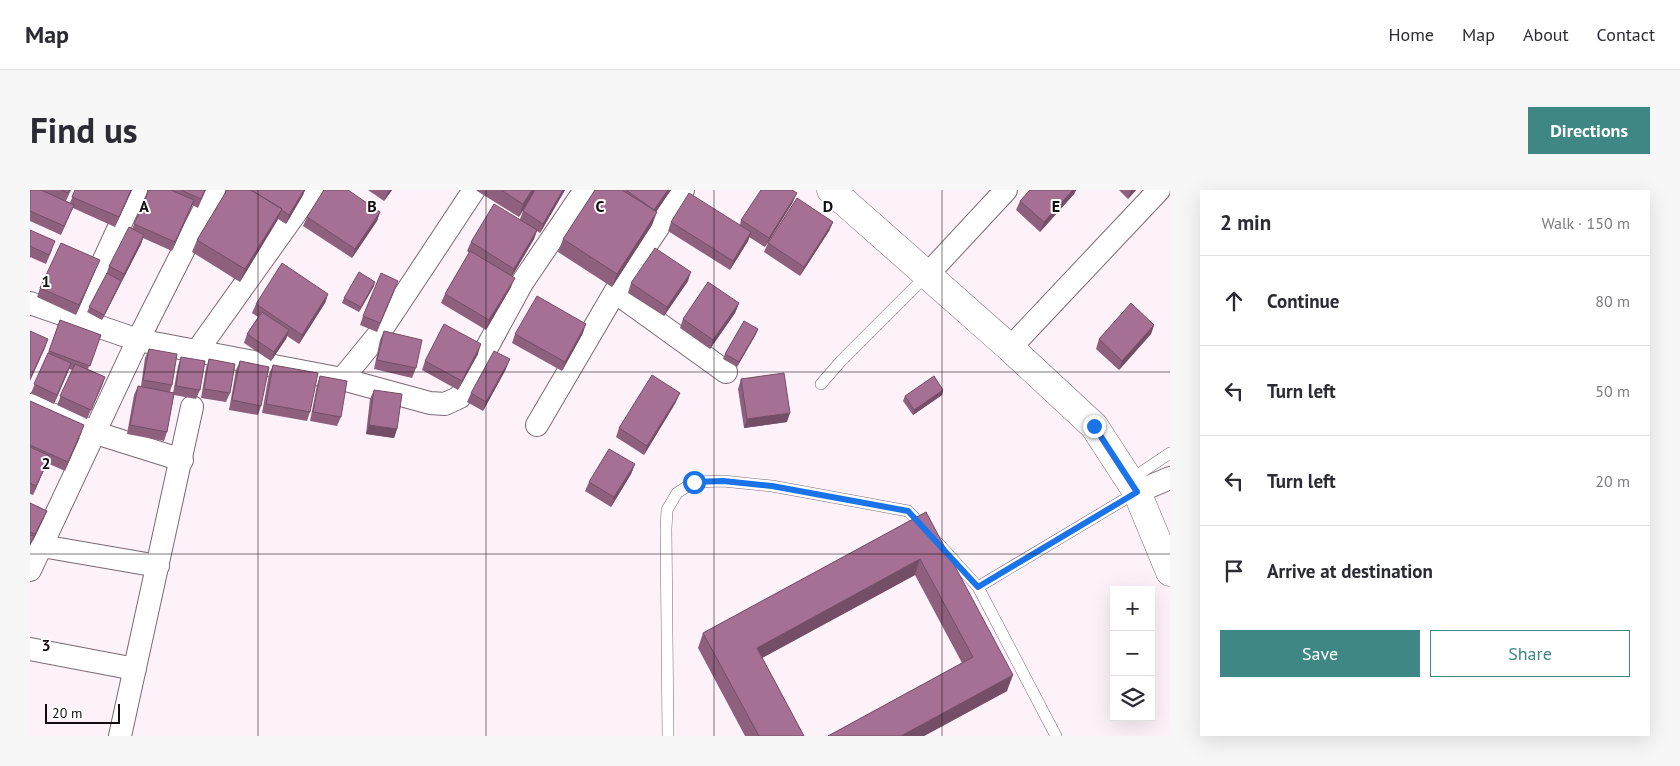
<!DOCTYPE html>
<meta charset="utf-8">
<style>
:root{--surface:#fff;--page:#f7f7f7;--text:#2b2b33;--muted:#7c7c81;--line:#e1e1e2;--accent:#3f8785}
body{margin:0;font-family:"PT Sans",sans-serif;background:var(--page);color:var(--text)}
.controls{position:absolute;right:15px;bottom:15px;display:grid;overflow:hidden;border-radius:0px;box-shadow:0 5px 20px #0002}
.controls button{width:45px;height:45px;display:grid;place-items:center;padding:0;border:0;border-bottom:1px solid var(--line);background:var(--surface);color:var(--text);font:25px sans-serif}
.scale{position:absolute;left:15px;bottom:12px;width:75px;box-sizing:border-box;padding-left:5px;border:2px solid #120c10;border-top:0;font-size:14px;line-height:18px;white-space:nowrap;color:#120c10;-webkit-text-stroke:4px #fff;paint-order:stroke}
.stop{position:absolute;width:15px;height:15px;margin:-11px;border:4px solid #1a73e8;border-radius:50%;background:#fff}
.stop.end{background:#1a73e8;border-color:#fff;box-shadow:0 1px 5px #0008}
.list{margin:0;padding:0;list-style:none}
h2{display:flex;justify-content:space-between;align-items:center;height:65px;margin:0;padding:0 20px;font-size:21px}
h2 small{font-size:16px;font-weight:400;color:var(--muted)}
.list li{display:grid;grid-template-columns:32px 1fr auto;gap:15px;align-items:center;box-sizing:border-box;height:90px;padding:0 20px;border-top:1px solid var(--line)}
.list b{display:block;font-size:19px;white-space:nowrap}
.list em{font-size:16px;font-style:normal;color:var(--muted)}
.actions{display:flex;gap:10px;padding:15px 20px}
.actions a{flex:1;padding:11px 0;border:1px solid var(--accent);border-radius:0px;text-align:center;font-size:18px;color:var(--accent)}
.actions .main{background:var(--accent);color:#fff}
.icon{flex:none;width:28px;height:28px;fill:none;stroke:currentColor;stroke-width:2;stroke-linecap:round;stroke-linejoin:round}
.map{position:relative;flex:none;width:1140px;height:546px;overflow:hidden;border-radius:0px}
header{display:flex;align-items:center;gap:30px;box-sizing:border-box;height:70px;padding:0 25px;background:var(--surface);border-bottom:1px solid var(--line)}
header strong{font-size:24px}
nav{display:flex;gap:28px;margin-inline-start:auto;font-size:18px}
.intro{display:flex;align-items:center;justify-content:space-between;box-sizing:border-box;height:120px;padding:0 30px}
h1{margin:0;font-size:35px}
.button{padding:12px 22px;border-radius:0px;background:var(--accent);color:#fff;font-size:18px;font-weight:700}
main{display:flex;gap:30px;padding:0 30px}
aside{flex:1;background:var(--surface);border-radius:0px;box-shadow:0 5px 20px #0002}
.map>svg:first-child{display:block}
.lines{fill:none;stroke-linecap:round;stroke-linejoin:round}
.service-casing{stroke:#7a6974;stroke-width:12}
.minor-casing{stroke:#7a6974;stroke-width:24}
.tertiary-casing{stroke:#7a6974;stroke-width:29}
.service{stroke:#fff;stroke-width:11}
.minor{stroke:#fff;stroke-width:22}
.tertiary{stroke:#fff;stroke-width:28}
.wall{fill:#8e607e}
.shaded-wall{fill:#744e67}
.building{fill:#a57093;stroke:#744e67}
.route{stroke:#1a73e8;stroke-width:6}
.grid{fill:none;stroke:#120c10;stroke-width:1;stroke-opacity:0.55}
.grid-label{font-size:16px;text-anchor:middle;font-weight:bold;fill:#120c10;stroke:#fff;stroke-width:4;stroke-linejoin:round;paint-order:stroke}
</style>
<header>
<strong>Map</strong>
<nav><a>Home</a><a>Map</a><a>About</a><a>Contact</a></nav>
</header>
<div class="intro"><h1>Find us</h1><a class="button">Directions</a></div>
<main>
<div class="map">
<svg width="1140" height="546" viewBox="0 0 1140 546">
<rect width="100%" height="100%" fill="#fef2fa"/>
<g class="lines">
<g class="service-casing">
<path id="service" d="M 791,194 L 811,171 L 897,85
M 1100,290 L 1140,263
M 908,353 L 948,397 L 1107,302
M 948,397 L 1026,546
M 638,546 L 636,339 L 637,320 L 647,303 L 664,292 L 693,291 L 742,296 L 878,321 L 895,339"/>
</g>
<g class="minor-casing">
<path id="minor" d="M 897,85 L 976,0
M 585,102 L 696,182
M 0,113 L 108,150 L 312,189 L 400,213 L 415,214 L 430,207 L 492,93 L 555,0
M 47,129 L 106,0
M 980,158 L 1129,0
M 167,161 L 282,0
M 312,189 L 348,145 L 444,0
M 0,215 L 66,243 L 152,270
M 507,235 L 585,102 L 653,0
M 1107,302 L 1140,288
M 12,356 L 128,376
M 0,380 L 108,150 L 184,0
M 0,459 L 105,479
M 90,546 L 162,217"/>
</g>
<g class="tertiary-casing">
<path id="tertiary" d="M 801,0 L 980,158 L 1064,236 L 1107,302 L 1140,382"/>
</g>
<use href="#service" class="service"/>
<use href="#minor" class="minor"/>
<use href="#tertiary" class="tertiary"/>
</g>
<path class="wall" d="M 0,0 L 41,0 L 36,11 L 40,13 L 45,0 L 102,0 L 85,37 L 43,18 L 31,45 L 0,31 Z
M 119,0 L 176,0 L 168,18 L 162,15 L 142,61 L 113,48 L 111,54 L 72,130 L 57,122 L 76,85 L 79,76 L 102,39 Z
M 197,0 L 275,0 L 273,5 L 256,34 L 248,29 L 210,92 L 162,62 L 167,50 Z
M 338,0 L 362,0 L 354,11 Z
M 447,0 L 505,0 L 489,27 L 447,1 Z
M 535,0 L 510,43 L 507,41 L 504,49 L 482,86 L 481,97 L 456,140 L 411,113 L 415,104 L 439,63 L 437,61 L 441,52 L 490,29 L 493,21 Z
M 565,0 L 641,0 L 626,22 L 622,35 L 582,97 L 528,62 L 533,49 Z
M 1000,0 L 1046,0 L 1044,4 L 1010,42 L 986,20 L 990,11 Z
M 1089,0 L 1106,0 L 1098,9 Z
M 763,12 L 735,57 L 719,47 L 718,51 L 700,80 L 638,41 L 641,32 L 710,35 L 711,30 Z
M 350,22 L 347,31 L 322,68 L 273,36 L 277,27 Z
M 803,32 L 799,41 L 770,86 L 734,62 L 738,53 Z
M 0,40 L 22,60 L 16,74 L 0,67 Z
M 66,79 L 46,125 L 7,107 L 10,98 Z
M 658,91 L 634,126 L 598,103 L 601,93 Z
M 344,96 L 329,122 L 312,113 L 314,108 Z
M 365,100 L 347,142 L 330,135 L 333,126 Z
M 298,104 L 295,113 L 269,154 L 257,146 L 256,149 L 241,171 L 214,153 L 217,144 L 228,127 L 222,123 L 226,114 Z
M 709,113 L 705,123 L 680,159 L 650,138 L 653,129 Z
M 30,130 L 71,145 L 58,179 L 75,187 L 57,229 L 27,215 L 42,180 L 39,179 L 24,214 L 1,203 L 18,163 Z
M 1124,135 L 1121,144 L 1089,180 L 1066,159 L 1069,149 Z
M 728,139 L 726,144 L 707,177 L 693,169 L 695,164 Z
M 354,141 L 386,178 L 382,188 L 344,179 L 350,150 Z
M 553,143 L 532,181 L 482,153 L 485,144 Z
M 119,159 L 142,195 L 140,202 L 143,203 L 148,176 L 151,167 L 170,200 L 166,209 L 144,205 L 137,242 L 134,251 L 97,244 L 104,205 L 108,196 L 111,196 L 115,168 Z
M 448,164 L 428,200 L 392,180 L 395,171 Z
M 179,169 L 200,203 L 196,212 L 171,208 L 176,178 Z
M 210,171 L 231,216 L 228,225 L 199,220 L 206,180 Z
M 243,175 L 280,222 L 277,231 L 232,223 L 239,184 Z
M 476,179 L 453,221 L 437,212 L 441,203 Z
M 290,186 L 311,227 L 307,236 L 280,231 L 287,195 Z
M 711,189 L 757,232 L 714,238 L 708,199 Z
M 344,200 L 367,239 L 364,248 L 336,244 L 340,209 Z
M 913,200 L 912,205 L 883,225 L 873,211 L 875,206 Z
M 0,211 L 54,235 L 35,281 L 17,273 L 3,305 L 0,304 Z
M 646,212 L 614,265 L 586,247 L 589,238 Z
M 605,274 L 601,284 L 581,317 L 555,301 L 559,292 Z
M 0,313 L 17,321 L 13,330 L 0,356 Z
M 896,322 L 977,501 L 894,546 L 798,546 L 932,473 L 885,385 L 732,468 L 774,546 L 715,546 L 668,458 L 673,443 Z"/>
<path class="shaded-wall" d="M 101,0 L 102,0 L 85,37 L 89,27 Z
M 274,0 L 275,0 L 273,5 L 256,34 L 259,25 Z
M 359,0 L 362,0 L 354,11 L 358,2 Z
M 502,0 L 505,0 L 489,27 L 493,14 Z
M 533,0 L 535,0 L 510,43 L 513,34 Z
M 638,0 L 641,0 L 621,29 L 624,20 Z
M 1043,0 L 1046,0 L 1044,4 L 1010,42 L 1014,32 Z
M 1101,0 L 1106,0 L 1098,9 Z
M 767,3 L 763,12 L 735,57 L 739,48 Z
M 164,10 L 161,19 L 142,61 L 145,52 Z
M 252,19 L 247,31 L 210,92 L 215,79 Z
M 350,22 L 347,31 L 322,68 L 325,59 Z
M 627,22 L 622,35 L 582,97 L 587,84 Z
M 803,32 L 799,41 L 770,86 L 774,77 Z
M 507,40 L 504,49 L 481,88 L 484,79 Z
M 721,42 L 718,51 L 700,80 L 703,71 Z
M 114,45 L 111,54 L 91,93 L 94,84 Z
M 70,70 L 66,79 L 46,125 L 49,115 Z
M 661,82 L 658,91 L 634,126 L 637,117 Z
M 485,88 L 481,97 L 456,140 L 459,130 Z
M 91,91 L 90,95 L 72,130 L 74,125 Z
M 345,92 L 344,96 L 329,122 L 331,117 Z
M 298,104 L 295,113 L 269,154 L 272,145 Z
M 709,113 L 705,123 L 680,159 L 683,150 Z
M 556,134 L 553,143 L 532,181 L 535,172 Z
M 1124,135 L 1121,144 L 1089,180 L 1092,171 Z
M 728,139 L 726,144 L 707,177 L 709,172 Z
M 259,140 L 256,149 L 241,171 L 244,162 Z
M 18,149 L 15,158 L 0,191 L 0,189 Z
M 451,154 L 448,164 L 428,200 L 432,191 Z
M 480,169 L 476,179 L 453,221 L 456,212 Z
M 41,173 L 38,182 L 24,214 L 27,205 Z
M 75,187 L 72,196 L 57,229 L 61,220 Z
M 913,200 L 912,205 L 883,225 L 884,220 Z
M 650,203 L 646,212 L 614,265 L 617,256 Z
M 760,223 L 757,232 L 714,238 L 717,229 Z
M 54,235 L 51,244 L 35,281 L 38,272 Z
M 339,235 L 367,239 L 364,248 L 336,244 Z
M 20,266 L 16,275 L 3,305 L 6,296 Z
M 605,274 L 601,284 L 581,317 L 584,307 Z
M 17,321 L 13,330 L 2,353 L 5,344 Z
M 890,369 L 885,385 L 721,474 L 727,458 Z
M 983,485 L 977,501 L 894,546 L 871,546 Z"/>
<path class="building" d="M 0,0 L 11,0 L 44,15 L 34,36 L 0,21 Z
M 31,0 L 40,0 L 38,3 Z
M 45,0 L 101,0 L 89,27 L 42,7 Z
M 119,0 L 141,0 L 164,10 L 145,52 L 104,34 Z
M 151,0 L 175,0 L 171,9 Z
M 197,0 L 221,0 L 252,19 L 215,79 L 167,50 Z
M 221,0 L 274,0 L 259,25 L 251,20 L 252,19 Z
M 294,0 L 318,0 L 350,22 L 325,59 L 277,27 Z
M 471,0 L 502,0 L 493,14 Z
M 505,0 L 533,0 L 513,34 L 493,21 Z
M 565,0 L 592,0 L 627,22 L 587,84 L 533,49 Z
M 596,0 L 638,0 L 624,20 Z
M 731,0 L 762,0 L 767,3 L 739,48 L 711,30 Z
M 1000,0 L 1043,0 L 1014,32 L 990,11 Z
M 659,3 L 721,42 L 703,71 L 641,32 Z
M 767,8 L 803,32 L 774,77 L 738,53 Z
M 464,14 L 507,40 L 484,79 L 441,52 Z
M 99,37 L 114,45 L 94,84 L 79,76 Z
M 0,40 L 25,51 L 19,65 L 0,56 Z
M 31,53 L 70,70 L 49,115 L 10,98 Z
M 625,58 L 661,82 L 637,117 L 601,93 Z
M 440,61 L 485,88 L 459,130 L 415,104 Z
M 252,73 L 298,104 L 272,145 L 226,114 Z
M 329,82 L 345,92 L 331,117 L 314,108 Z
M 77,83 L 91,91 L 74,125 L 59,117 Z
M 351,83 L 368,91 L 350,133 L 333,126 Z
M 678,92 L 709,113 L 683,150 L 653,129 Z
M 507,106 L 556,134 L 535,172 L 485,144 Z
M 1101,113 L 1124,135 L 1092,171 L 1069,149 Z
M 232,122 L 259,140 L 244,162 L 217,144 Z
M 30,130 L 71,145 L 60,176 L 19,161 Z
M 714,131 L 728,139 L 709,172 L 695,164 Z
M 414,134 L 451,154 L 432,191 L 395,171 Z
M 0,141 L 18,149 L 0,189 Z
M 354,141 L 392,150 L 386,178 L 347,170 Z
M 119,159 L 147,164 L 142,195 L 113,190 Z
M 464,161 L 480,169 L 456,212 L 441,203 Z
M 18,163 L 41,173 L 27,205 L 4,194 Z
M 151,167 L 175,171 L 170,200 L 146,196 Z
M 179,169 L 205,174 L 200,203 L 174,199 Z
M 210,171 L 239,177 L 231,216 L 202,210 Z
M 45,174 L 75,187 L 61,220 L 30,206 Z
M 243,175 L 288,183 L 280,222 L 236,214 Z
M 754,183 L 760,223 L 717,229 L 711,189 Z
M 622,185 L 650,203 L 617,256 L 589,238 Z
M 290,186 L 317,191 L 311,227 L 283,222 Z
M 904,186 L 913,200 L 884,220 L 875,206 Z
M 108,196 L 144,203 L 137,242 L 100,235 Z
M 344,200 L 372,204 L 367,239 L 339,235 Z
M 0,211 L 54,235 L 38,272 L 0,255 Z
M 0,257 L 20,266 L 6,296 L 0,293 Z
M 579,259 L 605,274 L 584,307 L 559,292 Z
M 0,313 L 17,321 L 5,344 L 0,342 Z
M 896,322 L 983,485 L 871,546 L 798,546 L 943,467 L 890,369 L 727,458 L 774,546 L 729,546 L 673,443 Z
M 0,345 L 4,346 L 0,354 Z"/>
<g class="lines">
<path class="route" d="M 664,292 L 693,291 L 742,296 L 878,321 L 948,397 L 1107,302 L 1064,236"/>
</g>
<path class="grid" d="M 228,0 L 228,546M 456,0 L 456,546M 684,0 L 684,546M 912,0 L 912,546M 0,182 L 1140,182M 0,364 L 1140,364"/>
<g class="grid-label">
<text x="114" y="22">A</text>
<text x="342" y="22">B</text>
<text x="570" y="22">C</text>
<text x="798" y="22">D</text>
<text x="1026" y="22">E</text>
<text x="16" y="97">1</text>
<text x="16" y="279">2</text>
<text x="16" y="461">3</text>
</g>
</svg>
<div class="controls">
<button>+</button>
<button>−</button>
<button><svg class="icon" aria-label="layers" viewBox="0 0 24 24"><path d="M12 4l9 5-9 5-9-5zM3 14l9 5 9-5"/></svg></button>
</div>
<div class="scale">20 m</div>
<div class="stop" style="left:664px;top:292px"></div>
<div class="stop end" style="left:1064px;top:236px"></div>
</div>
<aside>
<h2>2 min<small>Walk · 150 m</small></h2>
<ul class="list">
<li><svg class="icon" aria-label="ahead" viewBox="0 0 24 24"><path d="M12 20V5M6 11l6-6 6 6"/></svg><div><b>Continue</b></div><em>80 m</em></li>
<li><svg class="icon" aria-label="left" viewBox="0 0 24 24"><path d="M17 20v-9H6M10 6l-5 5 5 5"/></svg><div><b>Turn left</b></div><em>50 m</em></li>
<li><svg class="icon" aria-label="left" viewBox="0 0 24 24"><path d="M17 20v-9H6M10 6l-5 5 5 5"/></svg><div><b>Turn left</b></div><em>20 m</em></li>
<li><svg class="icon" aria-label="arrive" viewBox="0 0 24 24"><path d="M6 21V4h12l-3 4 3 4H6"/></svg><div><b>Arrive at destination</b></div></li>
</ul>
<div class="actions"><a class="main">Save</a><a>Share</a></div>
</aside>
</main>
